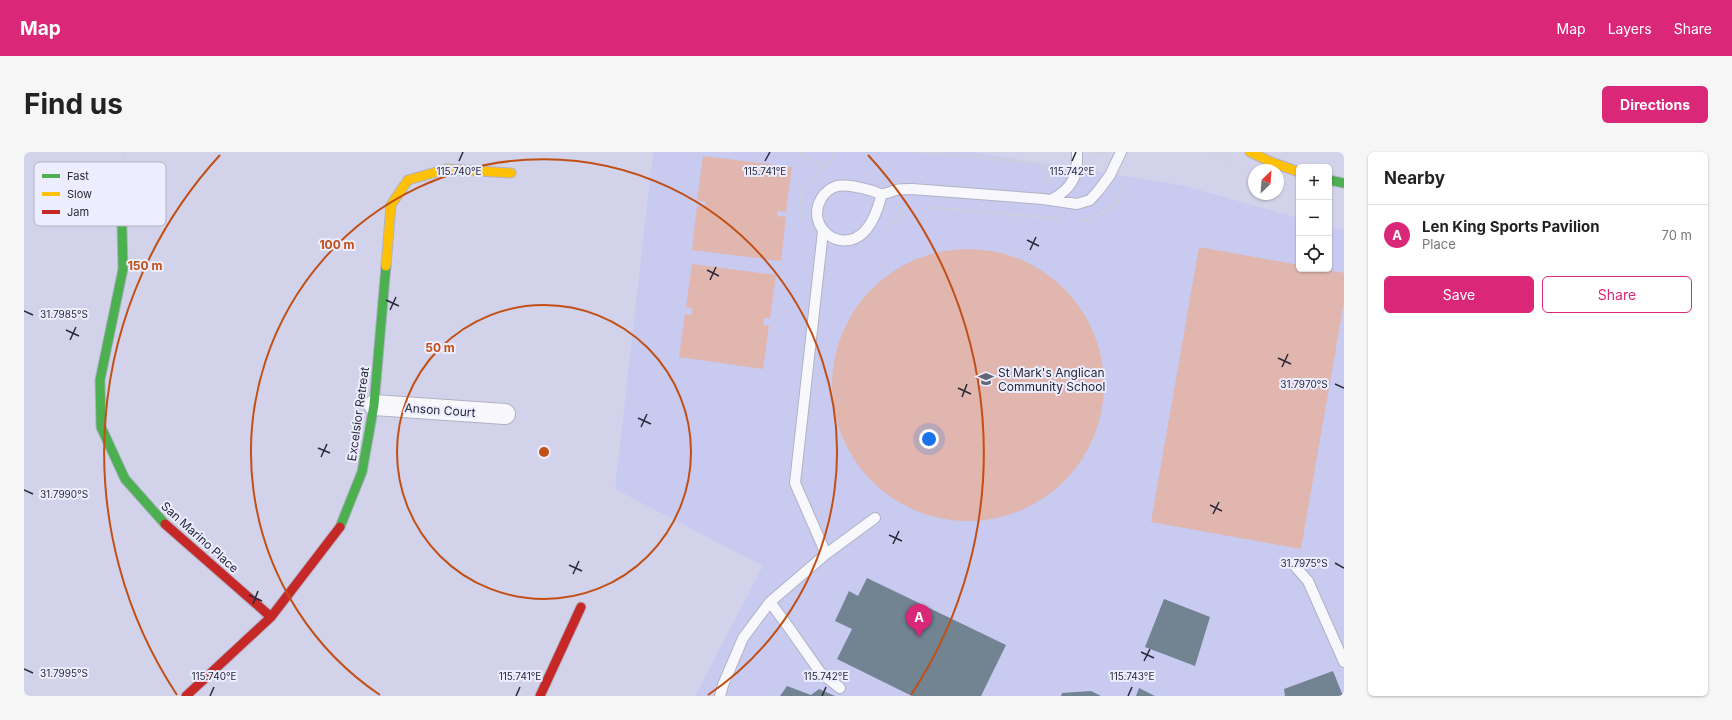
<!DOCTYPE html>
<meta charset="utf-8">
<style>
:root{--surface:#fff;--page:#f6f6f6;--text:#222;--muted:#767676;--line:#e0e0e0;--accent:#db2777}
body{margin:0;font-family:Inter,sans-serif;background:var(--page);color:var(--text)}
.controls{position:absolute;right:12px;top:12px;display:grid;overflow:hidden;border-radius:6px;box-shadow:0 1px 3px #0004}
.controls button{width:36px;height:36px;display:grid;place-items:center;padding:0;border:0;border-bottom:1px solid var(--line);background:var(--surface);color:var(--text);font:20px sans-serif}
.compass{position:absolute;left:1224px;top:12px;width:36px;height:36px;border-radius:50%;background:var(--surface);box-shadow:0 1px 3px #0004;rotate:25deg}
.you{position:absolute;left:905px;top:287px;width:14px;height:14px;margin:-10px;border:3px solid #fff;border-radius:50%;background:#1a73e8;box-shadow:0 0 0 6px #1a73e833}
.badge{display:grid;place-items:center;width:26px;height:26px;border-radius:50%;background:var(--accent);color:#fff;font-size:13px;font-weight:700}
.pin{position:absolute;translate:-50% -33px;filter:drop-shadow(0 1px 2px #0008)}
.pin::after{content:'';position:absolute;top:21px;width:14px;height:12px;background:inherit;clip-path:polygon(0 0,100% 0,50% 100%)}
.list{margin:0;padding:0;list-style:none}
h2{display:flex;justify-content:space-between;align-items:center;height:52px;margin:0;padding:0 16px;font-size:17px}
h2 small{font-size:13px;font-weight:400;color:var(--muted)}
.list li{display:grid;grid-template-columns:26px 1fr auto;gap:12px;align-items:center;box-sizing:border-box;height:60px;padding:0 16px;border-top:1px solid var(--line)}
.list b{display:block;font-size:15px;white-space:nowrap}
.list p{margin:0;font-size:13px;white-space:nowrap;color:var(--muted)}
.list em{font-size:13px;font-style:normal;color:var(--muted)}
.actions{display:flex;gap:8px;padding:12px 16px}
.actions a{flex:1;padding:9px 0;border:1px solid var(--accent);border-radius:6px;text-align:center;font-size:14px;color:var(--accent)}
.actions .main{background:var(--accent);color:#fff}
.icon{flex:none;width:22px;height:22px;fill:none;stroke:currentColor;stroke-width:2;stroke-linecap:round;stroke-linejoin:round}
.map{position:relative;flex:none;width:1320px;height:544px;overflow:hidden;border-radius:6px}
header{display:flex;align-items:center;gap:24px;box-sizing:border-box;height:56px;padding:0 20px;background:var(--accent);color:#fff}
header strong{font-size:19px}
nav{display:flex;gap:22px;margin-inline-start:auto;font-size:14px}
.intro{display:flex;align-items:center;justify-content:space-between;box-sizing:border-box;height:96px;padding:0 24px}
h1{margin:0;font-size:28px}
.button{padding:10px 18px;border-radius:6px;background:var(--accent);color:#fff;font-size:14px;font-weight:700}
main{display:flex;gap:24px;padding:0 24px}
aside{flex:1;background:var(--surface);border-radius:6px;box-shadow:0 1px 3px #0004}
.map>svg:first-child{display:block}
.built{fill:#c8caf0}
.green{fill:#e1b6af}
.building{fill:#728392}
.lines{fill:none;stroke-linecap:round;stroke-linejoin:round}
.lane-casing{stroke:#b0b2c4;stroke-width:12}
.street-casing{stroke:#b0b2c4;stroke-width:22}
.fast-casing{stroke:#b0b2c4;stroke-width:11}
.slow-casing{stroke:#b0b2c4;stroke-width:11}
.jam-casing{stroke:#b0b2c4;stroke-width:11}
.path{stroke:#d0d1d8;stroke-width:2.5;stroke-dasharray:3 2;stroke-linecap:butt}
.lane{stroke:#f8f8fc;stroke-width:10}
.street{stroke:#f8f8fc;stroke-width:20}
.fast{stroke:#4caf50;stroke-width:9}
.slow{stroke:#ffc107;stroke-width:9}
.jam{stroke:#c62828;stroke-width:9}
.ticks{fill:none;stroke:#282939;stroke-width:1.5}
.ring{fill:none;stroke:#c24f15;stroke-width:2}
.labels{text-anchor:middle;dominant-baseline:central;stroke-width:4;stroke-linejoin:round;paint-order:stroke}
.poi-label{font-size:12px;fill:#282939;stroke:#ecedff;text-anchor:start}
.street-label{font-size:12px;fill:#282939;stroke:#ecedff}
.key{fill:#ecedff;stroke:#b1b2c4;stroke-width:1}
.key-label{font-size:11px;fill:#282939}
.ticks-label{font-size:10px;text-anchor:middle;fill:#282939;stroke:#ecedff;stroke-width:4;stroke-linejoin:round;paint-order:stroke}
.centre{fill:#c24f15;stroke:#ecedff;stroke-width:2}
.ring-label{font-size:12px;text-anchor:middle;font-weight:bold;fill:#c24f15;stroke:#ecedff;stroke-width:4;stroke-linejoin:round;paint-order:stroke}
</style>
<header>
<strong>Map</strong>
<nav><a>Map</a><a>Layers</a><a>Share</a></nav>
</header>
<div class="intro"><h1>Find us</h1><a class="button">Directions</a></div>
<main>
<div class="map">
<svg width="1320" height="544" viewBox="0 0 1320 544">
<rect width="100%" height="100%" fill="#d2d3ea"/>
<path class="built" d="M 629,0 L 948,0 L 1157,33 L 1275,66 L 1275,117 L 1305,117 L 1305,74 L 1320,78 L 1320,544 L 671,544 L 739,414 L 591,337 Z"/>
<path class="green" d="M 679,4 L 768,15 L 762,60 L 754,59 L 753,64 L 762,65 L 757,109 L 668,98 L 673,54 L 681,55 L 682,50 L 673,48 Z
M 1175,95 L 1275,113 L 1275,117 L 1297,117 L 1320,121 L 1320,150 L 1277,397 L 1127,370 Z
M808 233a136 136 0 1 1 272 0a136 136 0 1 1-272 0Z
M 668,112 L 752,123 L 746,166 L 740,166 L 739,173 L 745,174 L 739,217 L 655,205 L 661,162 L 667,163 L 668,156 L 662,155 Z"/>
<path class="building" d="M 843,426 L 982,493 L 957,544 L 888,544 L 813,507 L 828,477 L 811,469 L 825,439 L 834,444 Z
M 1140,447 L 1186,465 L 1171,514 L 1121,495 Z
M 1309,519 L 1319,544 L 1261,544 L 1260,537 Z
M 763,534 L 787,543 L 795,537 L 811,544 L 756,544 Z
M 1115,536 L 1131,544 L 1112,544 Z
M 1067,539 L 1077,544 L 1037,544 L 1038,541 Z"/>
<g class="lines">
<g class="lane-casing">
<path id="lane" d="M 858,42 C 854,55 850,70 840,80 C 817,103 781,75 797,47 C 800,41 807,36 813,34 C 825,32 838,36 849,39 C 851,40 855,42 858,42 C 862,42 868,39 872,38 C 877,37 883,37 888,37 L 1019,47 L 1053,52 L 1066,48 L 1075,38 L 1086,23 L 1097,0
M 1027,48 C 1049,36 1054,24 1053,0
M 799,79 L 771,331 L 802,402
M 1269,412 L 1284,429 L 1320,510
M 746,450 L 768,480 L 796,520 L 816,536
M 696,544 L 699,533 L 719,486 L 746,450 L 802,402 L 851,366"/>
</g>
<g class="street-casing">
<path id="street" d="M 350,253 L 481,262"/>
</g>
<g class="fast-casing">
<path id="fast" d="M 1305,28 L 1320,31
M 97,35 L 99,117 L 76,228 L 77,275 L 101,327 L 141,372
M 316,375 L 338,320 L 350,253 L 362,114"/>
</g>
<g class="slow-casing">
<path id="slow" d="M 1226,0 L 1247,10 L 1275,20
M 362,114 L 367,53 L 384,28 L 423,17 L 487,21"/>
</g>
<g class="jam-casing">
<path id="jam" d="M 141,372 L 247,465
M 162,544 L 247,465 L 316,375
M 516,544 L 557,455"/>
</g>
<path class="path" d="M 774,0 L 799,15
M 892,0 L 1015,11 L 1022,17 L 1021,32
M 1190,0 L 1208,10
M 1067,1 L 1080,3
M 99,15 L 101,0
M 903,55 L 1038,67
M 778,68 L 776,61 L 779,35 L 808,7 L 810,0
M 1055,68 L 1066,69 L 1093,50 L 1100,32
M 861,79 L 884,53 L 886,53"/>
<use href="#lane" class="lane"/>
<use href="#street" class="street"/>
<use href="#fast" class="fast"/>
<use href="#slow" class="slow"/>
<use href="#jam" class="jam"/>
</g>
<path class="ticks" d="M 435,9 L 439,0M 741,9 L 746,0M 1048,9 L 1052,0M 1003,88 L 1015,94M 1006,98 L 1012,85M 683,118 L 695,124M 686,128 L 692,115M 362,148 L 375,154M 366,158 L 372,145M 0,159 L 9,163M 42,178 L 55,184M 46,188 L 52,175M 1254,206 L 1267,212M 1258,215 L 1264,202M 1311,232 L 1320,236M 934,236 L 947,242M 938,245 L 943,232M 614,266 L 627,272M 617,275 L 623,262M 294,296 L 306,301M 297,305 L 303,292M 0,338 L 9,342M 1186,353 L 1198,359M 1189,362 L 1195,350M 865,383 L 878,389M 869,392 L 875,379M 1311,411 L 1320,416M 545,413 L 558,419M 549,422 L 555,409M 225,443 L 238,449M 229,452 L 234,439M 1117,500 L 1130,506M 1120,509 L 1126,497M 0,517 L 9,521M 186,544 L 190,535M 492,544 L 496,535M 798,544 L 802,535M 1104,544 L 1108,535"/>
<g class="ring">
<circle cx="520" cy="300" r="147"/>
<path d="M356 543A293 293 0 1 1 684 543"/>
<path d="M153 543A440 440 0 0 1 196 3M844 3A440 440 0 0 1 887 543"/>
</g>
<defs>
<g id="school-bare" transform="scale(1.2)"><path d="M0-5L7-2L0 1L-7-2ZM-4 1L0 2.5L4 1V4Q0 6-4 4Z" fill="#646477" stroke="#ecedff" stroke-width="2.5" paint-order="stroke"/></g>
</defs>
<g fill-rule="evenodd">
<use href="#school-bare" x="962" y="227"/>
</g>
<g class="labels">
<g class="poi-label">
<text x="974" y="220">St Mark's Anglican<tspan x="974" dy="14">Community School</tspan></text>
</g>
<g class="street-label">
<text transform="translate(416 258) rotate(4)">Anson Court</text>
<text transform="translate(334 262) rotate(-82)">Excelsior Retreat</text>
<text transform="translate(176 385) rotate(42)">San Marino Place</text>
</g>
</g>
<rect x="10" y="10" width="132" height="64" rx="6" class="key"/>
<rect x="18" y="22" width="18" height="4" fill="#4caf50"/>
<rect x="18" y="40" width="18" height="4" fill="#ffc107"/>
<rect x="18" y="58" width="18" height="4" fill="#c62828"/>
<g class="key-label">
<text x="43" y="28">Fast</text>
<text x="43" y="46">Slow</text>
<text x="43" y="64">Jam</text>
</g>
<g class="ticks-label">
<text x="435" y="23">115.740°E</text>
<text x="741" y="23">115.741°E</text>
<text x="1048" y="23">115.742°E</text>
<text x="40" y="166">31.7985°S</text>
<text x="1280" y="236">31.7970°S</text>
<text x="40" y="346">31.7990°S</text>
<text x="1280" y="415">31.7975°S</text>
<text x="40" y="525">31.7995°S</text>
<text x="1108" y="528">115.743°E</text>
<text x="190" y="528">115.740°E</text>
<text x="496" y="528">115.741°E</text>
<text x="802" y="528">115.742°E</text>
</g>
<circle cx="520" cy="300" r="6" class="centre"/>
<g class="ring-label">
<text x="313" y="97">100 m</text>
<text x="121" y="118">150 m</text>
<text x="416" y="200">50 m</text>
</g>
</svg>
<div class="controls">
<button>+</button>
<button>−</button>
<button><svg class="icon" aria-label="locate" viewBox="0 0 24 24"><circle cx="12" cy="12" r="6"/><path d="M12 2v4M12 18v4M2 12h4M18 12h4"/></svg></button>
</div>
<svg class="compass" viewBox="-18 -18 36 36"><path d="M0-13l5 13h-10z" fill="#e53935"/><path d="M0 13l5-13h-10z" fill="#767676"/></svg>
<div class="you"></div>
<div class="pin badge" style="left:895px;top:485px">A</div>
</div>
<aside>
<h2>Nearby<small></small></h2>
<ul class="list">
<li><span class="badge">A</span><div><b>Len King Sports Pavilion</b><p>Place</p></div><em>70 m</em></li>
</ul>
<div class="actions"><a class="main">Save</a><a>Share</a></div>
</aside>
</main>
